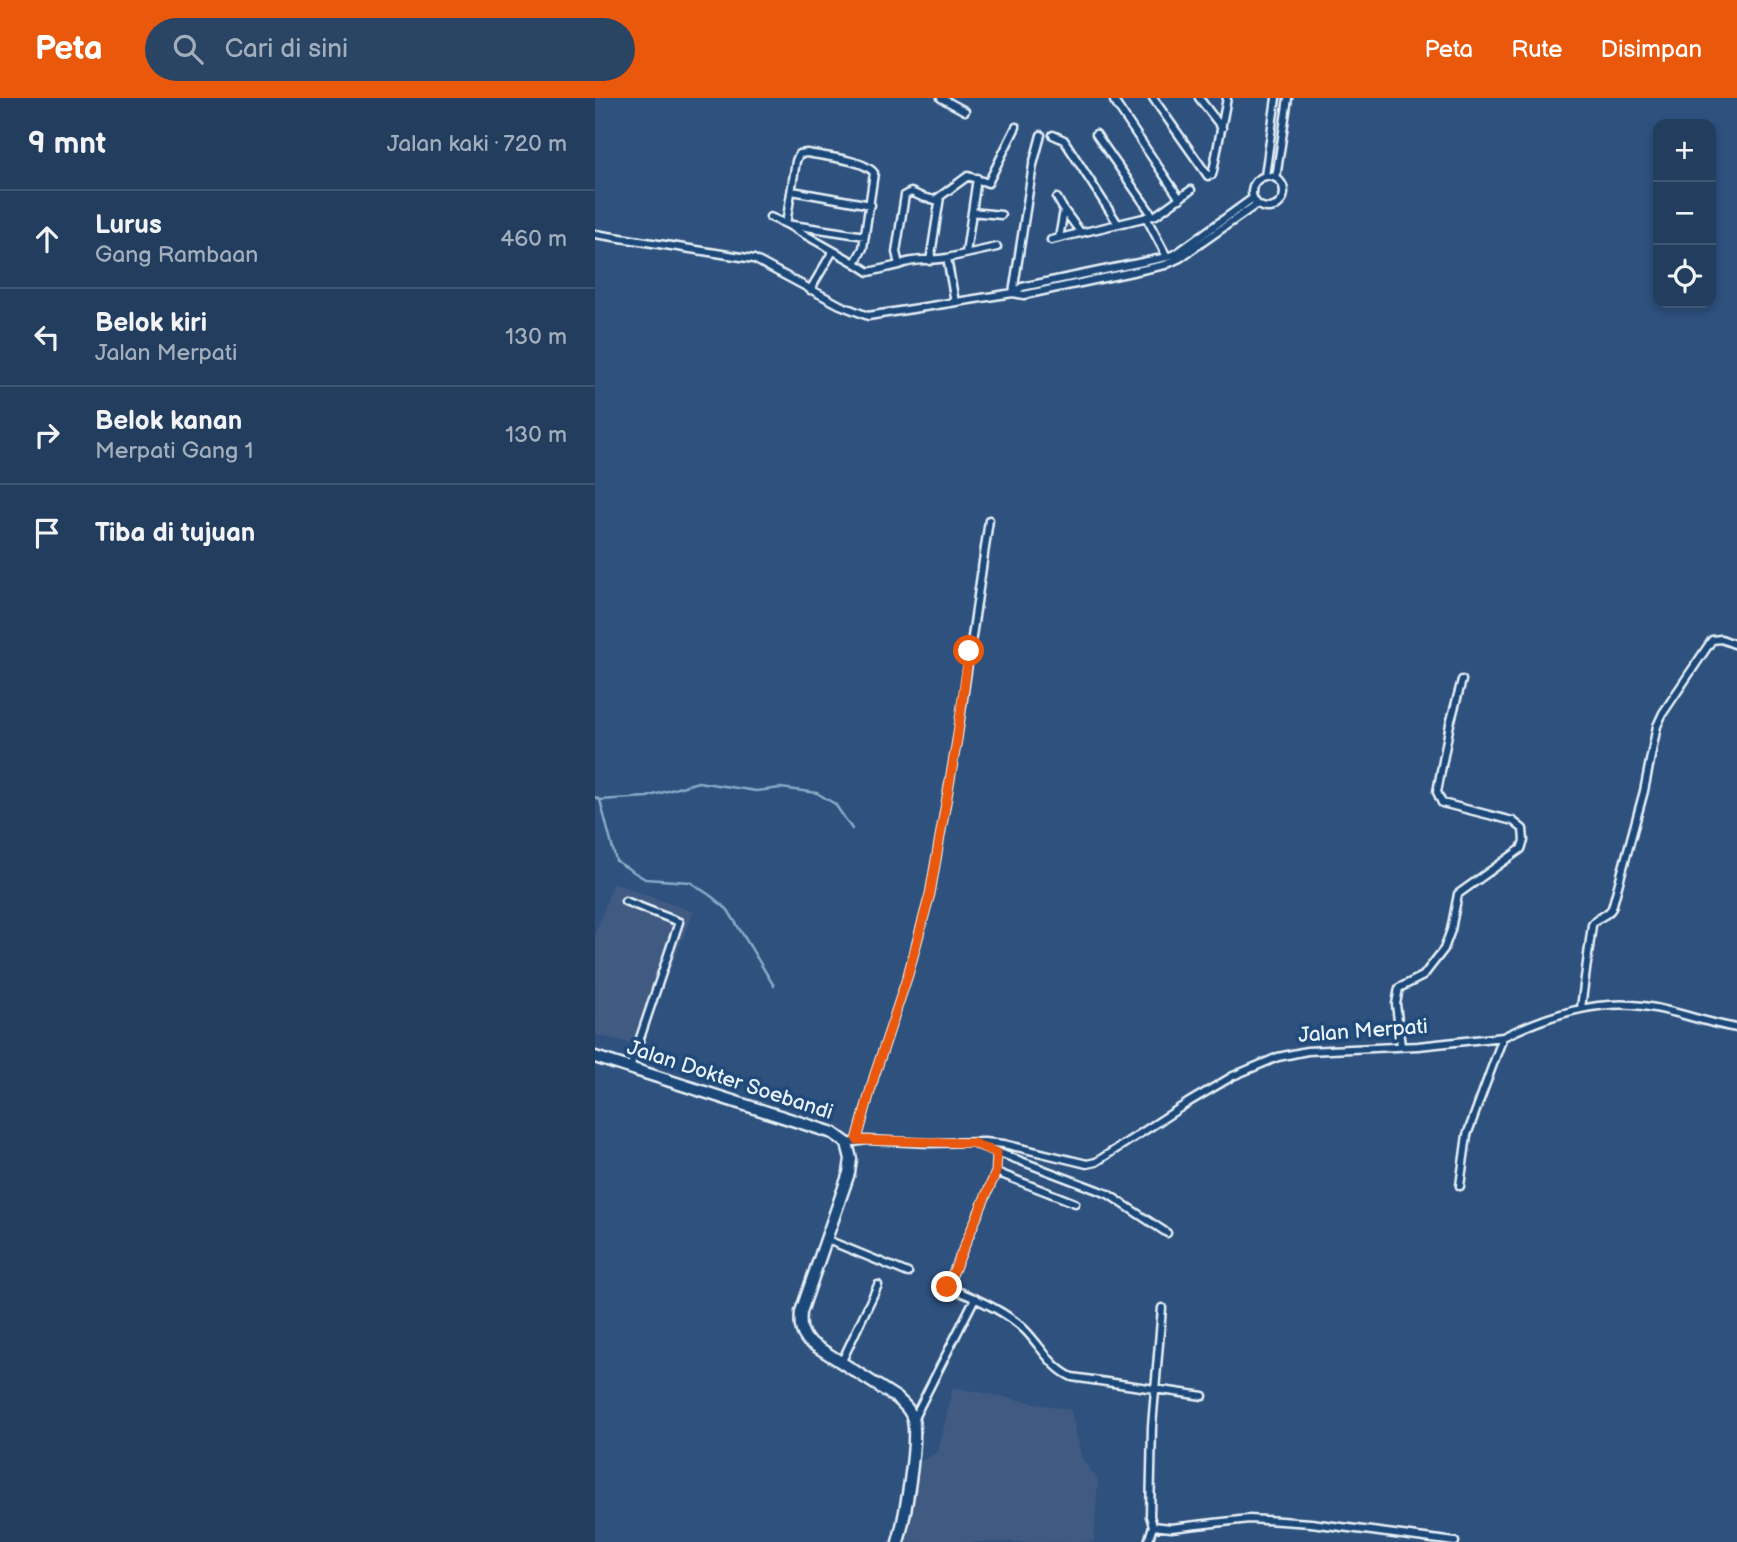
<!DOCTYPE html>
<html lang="id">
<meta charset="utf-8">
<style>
:root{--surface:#223d5e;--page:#2a4464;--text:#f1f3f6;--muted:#a2aebc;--line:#3f5673;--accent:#ea580c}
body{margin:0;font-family:"Balsamiq Sans",sans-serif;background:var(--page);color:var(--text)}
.controls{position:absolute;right:21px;top:21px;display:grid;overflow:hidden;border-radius:14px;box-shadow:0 4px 10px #0003}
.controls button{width:63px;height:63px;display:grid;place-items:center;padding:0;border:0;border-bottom:2px solid var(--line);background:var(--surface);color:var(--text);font:35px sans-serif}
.stop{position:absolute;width:21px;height:21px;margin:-16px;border:5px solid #ea580c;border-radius:50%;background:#fff}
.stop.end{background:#ea580c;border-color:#fff;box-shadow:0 2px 7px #0008}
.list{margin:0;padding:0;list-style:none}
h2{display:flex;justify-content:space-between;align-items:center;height:91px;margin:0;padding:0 28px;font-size:30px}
h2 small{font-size:23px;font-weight:400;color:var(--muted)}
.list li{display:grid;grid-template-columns:46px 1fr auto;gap:21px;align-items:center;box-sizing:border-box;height:98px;padding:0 28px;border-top:2px solid var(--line)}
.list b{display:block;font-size:26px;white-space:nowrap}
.list p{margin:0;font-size:23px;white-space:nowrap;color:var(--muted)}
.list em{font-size:23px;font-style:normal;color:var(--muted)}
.icon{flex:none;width:38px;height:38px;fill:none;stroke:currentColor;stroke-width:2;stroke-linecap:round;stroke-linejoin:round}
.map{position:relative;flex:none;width:1142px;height:1444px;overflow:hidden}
header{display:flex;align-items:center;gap:42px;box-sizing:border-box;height:98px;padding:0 35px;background:var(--accent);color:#fff}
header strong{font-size:33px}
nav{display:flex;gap:38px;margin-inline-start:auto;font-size:24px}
.search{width:490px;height:63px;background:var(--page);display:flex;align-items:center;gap:18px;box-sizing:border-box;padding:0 24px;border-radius:38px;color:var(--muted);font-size:26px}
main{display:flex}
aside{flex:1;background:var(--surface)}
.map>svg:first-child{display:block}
.built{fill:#3f5a82}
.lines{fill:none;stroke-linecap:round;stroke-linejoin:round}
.stream{stroke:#87abc6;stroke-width:2.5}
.street-casing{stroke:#e8f1f8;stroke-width:11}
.secondary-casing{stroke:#e8f1f8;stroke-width:15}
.street{stroke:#1f4a7a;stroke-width:6}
.secondary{stroke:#1f4a7a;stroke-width:10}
.route{stroke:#ea580c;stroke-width:9}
.labels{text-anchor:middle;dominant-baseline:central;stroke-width:7;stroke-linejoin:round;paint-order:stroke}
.street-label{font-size:21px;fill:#e8f1f8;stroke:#1f4a7a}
</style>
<header>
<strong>Peta</strong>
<div class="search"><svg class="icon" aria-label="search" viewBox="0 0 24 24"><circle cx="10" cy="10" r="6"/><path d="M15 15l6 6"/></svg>Cari di sini</div>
<nav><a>Peta</a><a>Rute</a><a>Disimpan</a></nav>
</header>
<main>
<aside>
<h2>9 mnt<small>Jalan kaki · 720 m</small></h2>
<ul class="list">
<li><svg class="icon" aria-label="ahead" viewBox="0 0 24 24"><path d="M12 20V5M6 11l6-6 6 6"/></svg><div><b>Lurus</b><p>Gang Rambaan</p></div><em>460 m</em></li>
<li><svg class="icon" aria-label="left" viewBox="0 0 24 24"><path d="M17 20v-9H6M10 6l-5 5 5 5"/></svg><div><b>Belok kiri</b><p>Jalan Merpati</p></div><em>130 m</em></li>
<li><svg class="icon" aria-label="right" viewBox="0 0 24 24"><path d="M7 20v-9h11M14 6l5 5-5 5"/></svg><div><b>Belok kanan</b><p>Merpati Gang 1</p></div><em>130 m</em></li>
<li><svg class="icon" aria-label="arrive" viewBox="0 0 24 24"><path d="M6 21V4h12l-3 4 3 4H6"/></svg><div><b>Tiba di tujuan</b></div></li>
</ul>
</aside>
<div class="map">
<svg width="1142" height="1444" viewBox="0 0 1142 1444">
<rect width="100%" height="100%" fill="#2e517e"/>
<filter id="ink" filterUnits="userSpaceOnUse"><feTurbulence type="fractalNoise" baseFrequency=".0143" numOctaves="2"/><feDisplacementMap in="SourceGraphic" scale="14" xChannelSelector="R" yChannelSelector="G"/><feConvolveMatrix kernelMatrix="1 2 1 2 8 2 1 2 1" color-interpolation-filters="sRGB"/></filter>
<g filter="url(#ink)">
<path class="built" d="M 18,785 L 99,814 L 43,947 L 0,937 L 0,836 Z
M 358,1289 L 476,1312 L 487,1361 L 503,1382 L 499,1444 L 311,1444 L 326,1363 L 343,1354 Z"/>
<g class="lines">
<path class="stream" d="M 0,699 L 5,702 L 52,699 L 103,684 L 161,693 L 186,690 L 222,695 L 240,706 L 257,731
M 5,702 L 21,763 L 50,781 L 95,784 L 116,798 L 133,812 L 179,888"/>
<g class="street-casing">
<path id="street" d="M 346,0 L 370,13
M 558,0 L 613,78 L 617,77 L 618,73 L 632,0
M 604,0 L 627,30
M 519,3 L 585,101
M 501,36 L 558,118
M 458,37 L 469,42 L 523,126
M 212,55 C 228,58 270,62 279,75 L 268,150 L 260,165 L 191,126 L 201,63 L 204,56 Z
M657 94a16 16 0 1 1 32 0a16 16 0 1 1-32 0Z
M 670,78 L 681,0
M 681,80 L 693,0
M 197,93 L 276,107
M 462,100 L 469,112
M 377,114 L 406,117
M 175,119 L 191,126 L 270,138
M 551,119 L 572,159
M 0,136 L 159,161 L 245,207 L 273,218 L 418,195 L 429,197 L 570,167 L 585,160 L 662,106
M 464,140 L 469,112 L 486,135
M 456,142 L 561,117 L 596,92
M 371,155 L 382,80
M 352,160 C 337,163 317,160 304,167 L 301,154 L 310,97 L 316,94 L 327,99 L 340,102 L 373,78 L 393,85 L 421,29
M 335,163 L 345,99
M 260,165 L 274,174 L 304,167
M 215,192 L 238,153
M 418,195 L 427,189 L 572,159 L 582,155 L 658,100
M 418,195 L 438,67 L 446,37
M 360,204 L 352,160 L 402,149
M 30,803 L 84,824 L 35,970
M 986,910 L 997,827 C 1002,818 1012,819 1017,810 L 1049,693 L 1062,628 L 1068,615 L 1117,542 L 1126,541 L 1142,547
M 806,948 L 801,906 L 804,890 L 828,878 L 849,851 L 856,832 L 863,796 L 926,751 L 929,743 L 928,731 L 918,723 L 847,705 L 842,694 L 855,626 L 867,582
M 262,1042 L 279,979 L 313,877 L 335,796 L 362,642 L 394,422
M 252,1045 L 272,1042 L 334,1045 L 389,1044 L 409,1046 L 492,1066 L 501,1064 L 594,1004 L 638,978 L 683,959 L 712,953 L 823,948 L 908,939 C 951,918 1000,901 1048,908 C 1080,912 1110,925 1142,930
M 381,1046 L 513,1096 L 572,1135
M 402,1055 L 401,1074 L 352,1189 C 376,1198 412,1214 430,1232 C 446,1248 456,1270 477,1279 L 608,1298
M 401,1074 L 480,1105
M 865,1088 L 872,1037 L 908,939
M 230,1141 L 313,1175
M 567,1210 L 557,1328 L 555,1418 L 558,1428 L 576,1430 L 654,1421 L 716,1425 L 860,1444
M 246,1265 L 283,1187
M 318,1322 L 380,1200
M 553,1444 L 558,1428"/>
</g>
<g class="secondary-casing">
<path id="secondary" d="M 0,959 L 238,1035 L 252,1045 L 256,1061 L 254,1075 L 206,1214 C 205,1225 205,1234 213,1243 L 302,1300 C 309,1307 316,1312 318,1322 C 323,1345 310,1420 303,1444"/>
</g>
<use href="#street" class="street"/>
<use href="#secondary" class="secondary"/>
</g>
</g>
<g class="lines" filter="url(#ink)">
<path class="route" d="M 352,1189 L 401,1074 L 402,1055 L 378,1045 L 262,1042 L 279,979 L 313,877 L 335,796 L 362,642 L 374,553"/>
</g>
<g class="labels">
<g class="street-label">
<text transform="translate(768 933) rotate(-4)">Jalan Merpati</text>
<text transform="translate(135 982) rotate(18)">Jalan Dokter Soebandi</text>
</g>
</g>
</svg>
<div class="controls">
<button>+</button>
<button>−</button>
<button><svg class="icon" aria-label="locate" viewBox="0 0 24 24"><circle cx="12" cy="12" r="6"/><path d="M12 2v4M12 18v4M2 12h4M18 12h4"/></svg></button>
</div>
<div class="stop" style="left:374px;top:553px"></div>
<div class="stop end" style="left:352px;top:1189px"></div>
</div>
</main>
